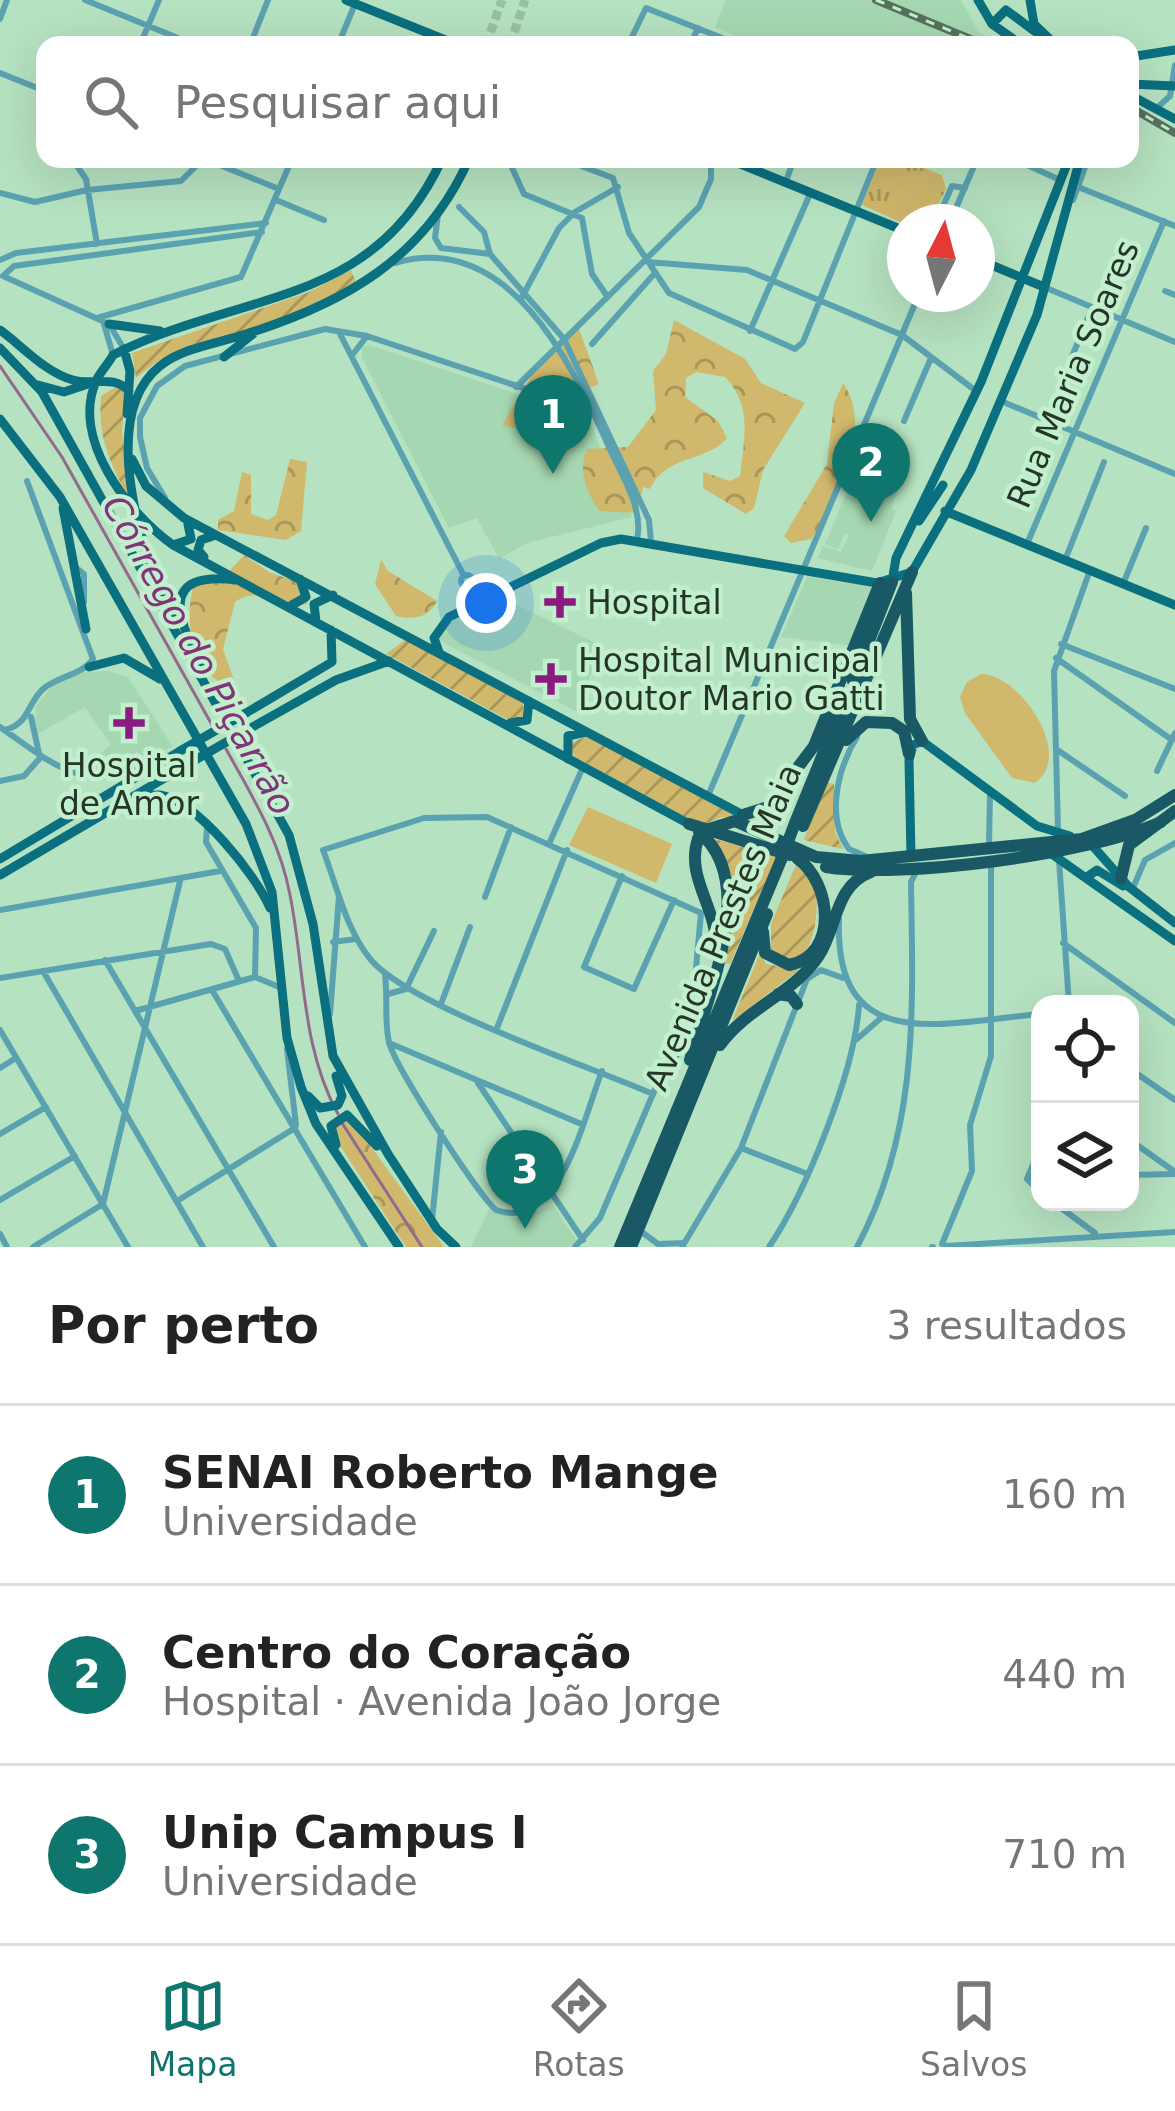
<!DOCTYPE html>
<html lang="pt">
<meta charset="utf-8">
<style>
:root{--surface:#fff;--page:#f6f6f6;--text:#222;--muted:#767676;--line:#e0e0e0;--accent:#0f766e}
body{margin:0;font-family:"DejaVu Sans",sans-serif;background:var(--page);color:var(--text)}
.controls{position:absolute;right:36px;bottom:36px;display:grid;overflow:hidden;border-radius:24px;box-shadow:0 12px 48px #0002}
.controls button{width:108px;height:108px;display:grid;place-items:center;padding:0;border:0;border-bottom:3px solid var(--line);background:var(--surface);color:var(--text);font:60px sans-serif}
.compass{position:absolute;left:887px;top:204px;width:108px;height:108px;border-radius:50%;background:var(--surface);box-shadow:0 12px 48px #0002;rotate:6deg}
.you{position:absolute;left:486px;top:603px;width:42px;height:42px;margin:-30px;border:9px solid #fff;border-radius:50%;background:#1a73e8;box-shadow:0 0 0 18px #1a73e833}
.badge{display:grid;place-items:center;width:78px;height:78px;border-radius:50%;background:var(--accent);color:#fff;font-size:39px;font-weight:700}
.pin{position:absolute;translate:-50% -99px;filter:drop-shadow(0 3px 6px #0008)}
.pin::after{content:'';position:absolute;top:63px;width:42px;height:36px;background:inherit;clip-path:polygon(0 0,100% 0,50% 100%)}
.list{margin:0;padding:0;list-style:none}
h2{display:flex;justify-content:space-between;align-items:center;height:156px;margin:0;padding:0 48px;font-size:51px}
h2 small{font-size:39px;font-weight:400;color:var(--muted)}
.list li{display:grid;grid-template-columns:78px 1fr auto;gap:36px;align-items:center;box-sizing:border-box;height:180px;padding:0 48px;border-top:3px solid var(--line)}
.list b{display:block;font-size:45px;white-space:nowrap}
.list p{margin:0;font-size:39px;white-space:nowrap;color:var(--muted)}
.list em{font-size:39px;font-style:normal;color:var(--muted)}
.icon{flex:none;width:66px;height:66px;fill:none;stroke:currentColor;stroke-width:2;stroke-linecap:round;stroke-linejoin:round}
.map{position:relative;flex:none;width:1175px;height:1247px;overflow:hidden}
.search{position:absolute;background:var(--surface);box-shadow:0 12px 48px #0002;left:36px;right:36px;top:36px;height:132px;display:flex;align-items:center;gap:30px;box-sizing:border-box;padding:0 42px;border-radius:24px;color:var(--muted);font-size:45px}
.sheet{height:696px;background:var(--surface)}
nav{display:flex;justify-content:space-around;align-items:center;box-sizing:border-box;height:168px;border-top:3px solid var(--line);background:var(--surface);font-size:33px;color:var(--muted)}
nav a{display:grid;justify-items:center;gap:6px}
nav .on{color:var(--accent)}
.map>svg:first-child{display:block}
.built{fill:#a5d8b2}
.grass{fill:url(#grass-tufts)}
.forest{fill:url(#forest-crowns)}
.garden{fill:url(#garden-furrows)}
.pitch{fill:#d0b86c}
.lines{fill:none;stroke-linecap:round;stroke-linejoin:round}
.stream{stroke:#926a8c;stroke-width:3}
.major-tunnel{stroke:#98c0a2;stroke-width:9;stroke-dasharray:9 4.5;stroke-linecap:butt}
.minor{stroke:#5ba2b1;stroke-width:6}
.major{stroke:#0a6f7e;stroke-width:9}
.highway{stroke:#185965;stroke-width:12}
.rail-casing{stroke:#57715d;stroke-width:8}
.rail{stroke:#c2efcd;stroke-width:3;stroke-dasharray:9;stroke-linecap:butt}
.major-bridge{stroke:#0a6f7e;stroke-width:9}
.highway-bridge{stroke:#185965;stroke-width:12}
.poi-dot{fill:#8a1b7f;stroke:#c2efcd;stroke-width:4.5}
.labels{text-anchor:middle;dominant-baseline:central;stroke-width:9;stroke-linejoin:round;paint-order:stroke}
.street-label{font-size:33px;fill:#253629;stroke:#c2efcd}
.poi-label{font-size:33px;fill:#253629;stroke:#c2efcd;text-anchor:start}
.water-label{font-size:36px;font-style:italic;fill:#813578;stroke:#c2efcd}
</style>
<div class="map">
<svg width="1175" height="1247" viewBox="0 0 1175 1247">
<defs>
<pattern id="grass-tufts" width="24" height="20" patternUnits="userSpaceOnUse" patternTransform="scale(3)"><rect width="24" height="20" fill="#d0b86c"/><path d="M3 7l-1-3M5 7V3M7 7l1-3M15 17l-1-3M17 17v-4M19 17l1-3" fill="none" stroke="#a99659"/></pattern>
<pattern id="forest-crowns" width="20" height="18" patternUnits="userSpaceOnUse" patternTransform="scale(3)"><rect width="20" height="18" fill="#d0b86c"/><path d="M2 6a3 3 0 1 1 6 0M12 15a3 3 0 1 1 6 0" fill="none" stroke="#a99659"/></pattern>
<pattern id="garden-furrows" width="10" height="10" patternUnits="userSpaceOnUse" patternTransform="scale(3)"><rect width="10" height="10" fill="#d0b86c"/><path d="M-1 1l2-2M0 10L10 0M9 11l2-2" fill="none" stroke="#a99659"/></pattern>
</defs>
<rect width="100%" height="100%" fill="#b5e2c0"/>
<path class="built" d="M 726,0 L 961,0 L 978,31 L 1003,45 L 757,45 L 715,27 Z
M 369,345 L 587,417 L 632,517 L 527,543 L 499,559 L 477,518 L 449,528 L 362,358 L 362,347 Z
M 859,463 L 886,473 L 882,482 L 898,490 L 891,508 L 896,511 L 872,571 L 818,558 L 823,546 L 841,552 L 849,535 L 845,533 L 838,549 L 825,544 Z
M 809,572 L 870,585 L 874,596 L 854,646 L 781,637 Z
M 500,597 L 602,646 L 576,711 L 436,639 L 445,623 Z
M 109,671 L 128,677 L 173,747 L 145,758 L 137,752 L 119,769 L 83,767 L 111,745 L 85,707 L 34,736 L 36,706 L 52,686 L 83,672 Z
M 553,1205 L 577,1241 L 569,1247 L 471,1247 L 490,1208 L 516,1218 Z"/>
<path class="grass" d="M 880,159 L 902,159 L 942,175 L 946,189 L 929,222 L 905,224 L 862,205 Z"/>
<path class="forest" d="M 674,320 L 745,359 L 761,383 L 805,403 L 763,470 L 754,508 L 746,514 L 703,488 L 703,472 L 730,481 L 740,476 C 744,441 753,405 725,377 L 696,372 L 686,378 L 685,397 L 718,421 L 727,438 C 706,463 666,454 650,489 L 643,487 L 637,513 L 599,511 C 587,492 577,471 587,449 L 628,447 L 656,410 L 653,371 L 666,354 Z
M 578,326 L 599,384 L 574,394 L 557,426 L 529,432 L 502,425 L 537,367 Z
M 843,383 C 875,429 835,488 816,532 L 811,539 L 791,543 L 784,536 L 827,464 L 834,404 Z
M 290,459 L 307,462 L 301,531 L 286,540 L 218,530 L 218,520 L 234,511 L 242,472 L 251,475 L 251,514 L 268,520 L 276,515 Z
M 244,555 L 269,572 L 305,585 L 307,604 C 282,610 260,584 235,602 L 223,649 L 235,683 L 226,686 C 190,669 184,618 194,584 L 220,581 Z
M 381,560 L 388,571 L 437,601 C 429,618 413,620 396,616 L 375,584 Z
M 345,1121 L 353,1122 L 444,1247 L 406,1247 L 335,1138 L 336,1126 Z"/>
<path class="garden" d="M 351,270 L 358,288 L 310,310 L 159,360 L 136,378 L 132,353 L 309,292 Z
M 117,386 L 125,391 L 122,431 L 132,504 C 112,467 97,439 101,396 Z
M 405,640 L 523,702 L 524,716 L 507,719 L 386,654 Z
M 587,736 L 737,817 L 721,817 L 702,826 L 575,757 L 569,744 Z
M 826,782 L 834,784 L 835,832 L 843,849 L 804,840 Z
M 713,839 L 778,854 L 730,964 L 721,963 L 736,888 Z
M 797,862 L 815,876 C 820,902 818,984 771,953 L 771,924 Z
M 760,953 L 766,964 L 799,970 L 732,1021 Z"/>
<path class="pitch" d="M 981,674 C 1020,674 1075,755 1035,783 L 1012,778 L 965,713 L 960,697 L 967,682 Z
M 588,807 L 672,844 L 656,883 L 569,845 Z"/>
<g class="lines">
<path class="stream" d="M 0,366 L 62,457 L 212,725
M 226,749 C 252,796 280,841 290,895 C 305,969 301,1047 338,1114
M 342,1123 L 422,1247"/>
<path class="major-tunnel" d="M 486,45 L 502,0
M 510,45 L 525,0"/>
<path class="minor" d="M 85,0 L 195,45
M 0,19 L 7,0
M 140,45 L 159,0
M 250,45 L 268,0
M 338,45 L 355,4
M 628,45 L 646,8 L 740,45
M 690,45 L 698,28
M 0,73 L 45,91
M 1158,107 L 1170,96 L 1175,65
M 72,159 L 86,179 L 97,244
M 205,159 L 279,189
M 508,159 L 524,194 L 582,218 L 592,274 L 607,296
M 563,159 L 613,178 L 629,233 L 669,293 L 795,349 L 803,342 L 877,159
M 1014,159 L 1060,180
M 785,184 L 794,159
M 1073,185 L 1175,226
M 0,193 L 35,202 L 87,190 L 181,181 L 203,159
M 276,200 L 324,220
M 1073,200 L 1088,159
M 459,207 L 484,232 L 490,254
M 438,215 L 435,238 L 441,248 L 490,254 L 564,339 L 649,520 L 651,542
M 936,222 L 952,186 L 965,188
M 950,222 L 977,159
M 0,260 L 16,253 L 266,223
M 648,262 L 747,270 L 902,335 L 976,391
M 395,263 C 508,230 571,362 608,445 C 621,475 644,507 637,540
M 3,276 L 14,266 L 262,232
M 3,276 L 109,324 L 124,349
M 1044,287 L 1175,342
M 1165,291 L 1175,295
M 521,299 L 559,228 L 575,212 L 618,187
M 97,318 L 241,277 L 292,159
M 104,324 L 113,355
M 750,331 L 810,194
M 339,332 L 464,576
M 592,344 L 655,273
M 353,354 L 367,336
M 1071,359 L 1092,308
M 516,387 L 699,207 L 711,179 L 711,159
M 1001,401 L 1175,474
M 904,421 L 931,358
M 165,498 L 147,468 L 140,437 L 140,418 L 157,386 L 185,366 L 325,329 L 367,336 L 592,411
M 1027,544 L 1164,221
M 1065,560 L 1104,462
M 74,566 L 84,574 L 84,602
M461 581a6 6 0 1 1 12 0a6 6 0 1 1-12 0Z
M 1123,584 L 1146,528
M 1061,644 L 1175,689
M 1056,658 L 1172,740
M 0,727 C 53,764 82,794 150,765
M 5,730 C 30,723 26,705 43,689 C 58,676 82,675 93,659 L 27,481
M 857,737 C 838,768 825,817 849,849 L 865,856
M 1056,749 L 1125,796
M 1157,771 L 1175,733
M 0,781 L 24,776 L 40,758 L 31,717
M 708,796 L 919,294
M 1058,830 L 1054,671 L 1090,570
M 549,844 L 583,767
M 989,845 L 990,793
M 1059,860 L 1069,1004
M 622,876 L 584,967 L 634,989 L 674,900
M 1132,890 L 1145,860 L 1175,843
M 485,897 L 511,827
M 0,910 L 220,871
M 839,919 C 834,1058 944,1022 1040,1014
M 333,942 L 356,939
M 1063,943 L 1175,1023
M 105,960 L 274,1247
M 43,971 L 203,1247
M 385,975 C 388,997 384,1021 389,1042 C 394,1065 478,1195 496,1210 C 560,1233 584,1116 602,1071
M 255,977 L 279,987
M 0,978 L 211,944 L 225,949 L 239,981
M 212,990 L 365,1247
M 388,994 L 406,989 L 434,931
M 441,1004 L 470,927
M 135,1011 L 255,977 L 256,928 L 206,842 L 207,828
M 330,1014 L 339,896
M 497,1028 L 567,850
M 0,1030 L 128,1247
M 857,1039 L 881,1018
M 389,1043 L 579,1123
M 287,1049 L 296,1125
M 0,1068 L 16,1058
M 1130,1069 L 1175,1100
M 478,1083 L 583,1240
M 653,1094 C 589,1066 410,1006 371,960 C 346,930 337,886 323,850 L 424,818 L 487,817 L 701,913 L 694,990 L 669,1051
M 0,1134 L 46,1107
M 1130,1140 L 1175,1172
M 741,1148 L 805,1173
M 1040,1148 L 1027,1179 L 1040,1192
M 1130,1175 L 1174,1174
M 1027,1179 L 1040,1178
M 0,1200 L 75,1156
M 177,1201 L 295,1128
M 1053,1202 L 1095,1233
M 432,1220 L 441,1132
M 639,1230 L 658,1244 L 684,1243
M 0,1234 L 7,1247
M 942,1244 L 972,1171 L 970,1125 L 991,1056 L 991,861
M 946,1246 L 1175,1232
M 33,1247 L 103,1204 L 180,881
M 575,1247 L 600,1218 L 659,1080
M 682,1247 L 741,1148 L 807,979 L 821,970 L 843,978
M 769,1247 C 806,1192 855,1071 859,1005
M 857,1247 C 919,1130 913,1010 911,882 L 916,872
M 932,1247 L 933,1247"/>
<path class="major" d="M 346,0 L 458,45
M 978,0 L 992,24 L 1022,45
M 1030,0 L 1034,24 L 1056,45
M 992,24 L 1006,10 L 1049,42
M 1130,57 L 1175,50
M 1130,84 L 1175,86
M 1130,95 L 1175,119
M 442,159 C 373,309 242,290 113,355 C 109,363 101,371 97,379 C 69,438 129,514 173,545 L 689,824
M 728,159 L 905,231
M 977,259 L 1044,287
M 109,324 L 160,331
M 0,330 C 22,346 46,373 73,380 C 93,386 113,374 129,391
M 0,348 L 42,392 L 289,835 L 313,924 L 333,1056 L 388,1154 L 437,1229 L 456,1247
M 124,349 L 130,371 L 127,414
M 224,357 L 253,334
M 38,385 L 64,392 L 91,383
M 0,419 L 60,497 L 246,824 L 272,892 L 287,1038 L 301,1087 L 316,1124 L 399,1247
M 132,459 L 146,486 L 184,518 L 743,815
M 63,508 L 86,629
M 945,511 L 1175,605
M 919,521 L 943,485
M 173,545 L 191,539 L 188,524
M 204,557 L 198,550 L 201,540 L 216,535
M 892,582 L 896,558 L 981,382 L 1069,159
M 292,605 L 306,597 L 300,579
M 172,617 C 142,556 97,416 160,366 C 182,348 219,343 246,334 C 345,303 425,258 469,159
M 316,622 L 314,604 L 333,595
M 439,652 L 434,638 L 449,617 L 601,543 L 621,539 L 877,583 L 912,572 L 971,470 L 1037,315 L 1080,159
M 89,667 L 124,658 L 160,679
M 203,671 C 180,622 154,570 237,580
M 246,713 L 332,662 L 331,630
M 510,723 L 527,720 L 529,701
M 249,729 L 336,680 L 389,661
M 568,759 L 568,736 L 586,732
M 123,801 C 135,798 147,794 160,795 C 197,801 256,875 270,908
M 1091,844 L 1129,887 L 1175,923
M 1049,852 L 1175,941
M 911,856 L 909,760 L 913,745 L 922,741 L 1037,826 L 1070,836
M 0,859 L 180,751
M 0,875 L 190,763
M 1087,877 L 1097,870 L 1123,886
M 308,1096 L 320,1108 L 338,1105 L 342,1096 L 336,1076
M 336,1145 L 331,1126 L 347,1115 L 377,1146"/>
<path class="highway" d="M 906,593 L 910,719 L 922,741
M 853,681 L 892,582
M 846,740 L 866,722 L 892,723 L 904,731 L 909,754
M 743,815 L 768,807 L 814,746 L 880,583
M 795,823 L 843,705
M 689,824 L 790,855
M 803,826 L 912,572
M 706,830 L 735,821 L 816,857 L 861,861 L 1082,839 L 1135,820 L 1175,795
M 698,839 C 685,876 717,908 716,946
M 826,867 C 903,879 1091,854 1161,822
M 1121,878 L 1129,845 L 1175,811
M 763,932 L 765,953 L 789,965 C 839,955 832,883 797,858
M 778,994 L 791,996 L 797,1004
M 720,1045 C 746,1008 793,994 818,957 C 838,927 834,886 871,872
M 690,1060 C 707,995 760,882 699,832
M 660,1078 L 697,1013
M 620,1247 L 781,860
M 631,1247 L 767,914"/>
<g class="rail-casing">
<path id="rail" d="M 876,0 L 985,45
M 1130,107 L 1175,133"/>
</g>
<use href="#rail" class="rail"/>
<path class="major-bridge" d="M 180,751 L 246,713
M 190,763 L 249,729"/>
<path class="highway-bridge" d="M 698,839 L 706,830
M 781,860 L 795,823"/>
</g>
<g class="poi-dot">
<path d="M554 584h12v12h12v12h-12v12h-12v-12h-12v-12h12z"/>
<path d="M545 661h12v12h12v12h-12v12h-12v-12h-12v-12h12z"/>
<path d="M123 705h12v12h12v12h-12v12h-12v-12h-12v-12h12z"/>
</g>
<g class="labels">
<g class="street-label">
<text transform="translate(1073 374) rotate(-67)">Rua Maria Soares</text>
<text transform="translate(723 927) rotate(-67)">Avenida Prestes Maia</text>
</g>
<g class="poi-label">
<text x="587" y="602">Hospital</text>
<text x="578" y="660">Hospital Municipal<tspan x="578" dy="38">Doutor Mario Gatti</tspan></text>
<text x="129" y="765" text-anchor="middle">Hospital<tspan x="129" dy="38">de Amor</tspan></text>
</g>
<g class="water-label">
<text transform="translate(199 655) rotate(61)">Córrego do Piçarrão</text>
</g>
</g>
</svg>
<div class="controls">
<button><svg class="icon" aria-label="locate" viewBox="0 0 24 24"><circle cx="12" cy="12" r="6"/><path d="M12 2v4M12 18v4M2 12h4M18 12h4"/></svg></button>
<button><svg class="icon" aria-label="layers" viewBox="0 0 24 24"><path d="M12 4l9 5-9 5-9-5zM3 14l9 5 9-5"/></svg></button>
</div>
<svg class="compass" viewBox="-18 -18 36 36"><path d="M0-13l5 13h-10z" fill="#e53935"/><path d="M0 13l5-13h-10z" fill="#767676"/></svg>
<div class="you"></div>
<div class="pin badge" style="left:553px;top:474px">1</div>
<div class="pin badge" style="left:871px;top:522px">2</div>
<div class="pin badge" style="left:525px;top:1229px">3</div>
<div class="search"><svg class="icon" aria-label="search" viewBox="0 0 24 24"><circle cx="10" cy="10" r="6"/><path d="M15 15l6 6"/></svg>Pesquisar aqui</div>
</div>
<section class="sheet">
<h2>Por perto<small>3 resultados</small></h2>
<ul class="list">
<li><span class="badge">1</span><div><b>SENAI Roberto Mange</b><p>Universidade</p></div><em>160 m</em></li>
<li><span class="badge">2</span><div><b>Centro do Coração</b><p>Hospital · Avenida João Jorge</p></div><em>440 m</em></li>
<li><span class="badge">3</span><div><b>Unip Campus I</b><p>Universidade</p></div><em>710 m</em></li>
</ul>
</section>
<nav>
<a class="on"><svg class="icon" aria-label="map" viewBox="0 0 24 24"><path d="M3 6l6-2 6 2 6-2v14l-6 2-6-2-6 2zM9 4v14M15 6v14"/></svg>Mapa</a>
<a><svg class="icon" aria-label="directions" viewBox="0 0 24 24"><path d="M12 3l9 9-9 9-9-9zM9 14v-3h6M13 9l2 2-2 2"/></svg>Rotas</a>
<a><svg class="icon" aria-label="saved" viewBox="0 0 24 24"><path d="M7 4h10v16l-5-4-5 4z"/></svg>Salvos</a>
</nav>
